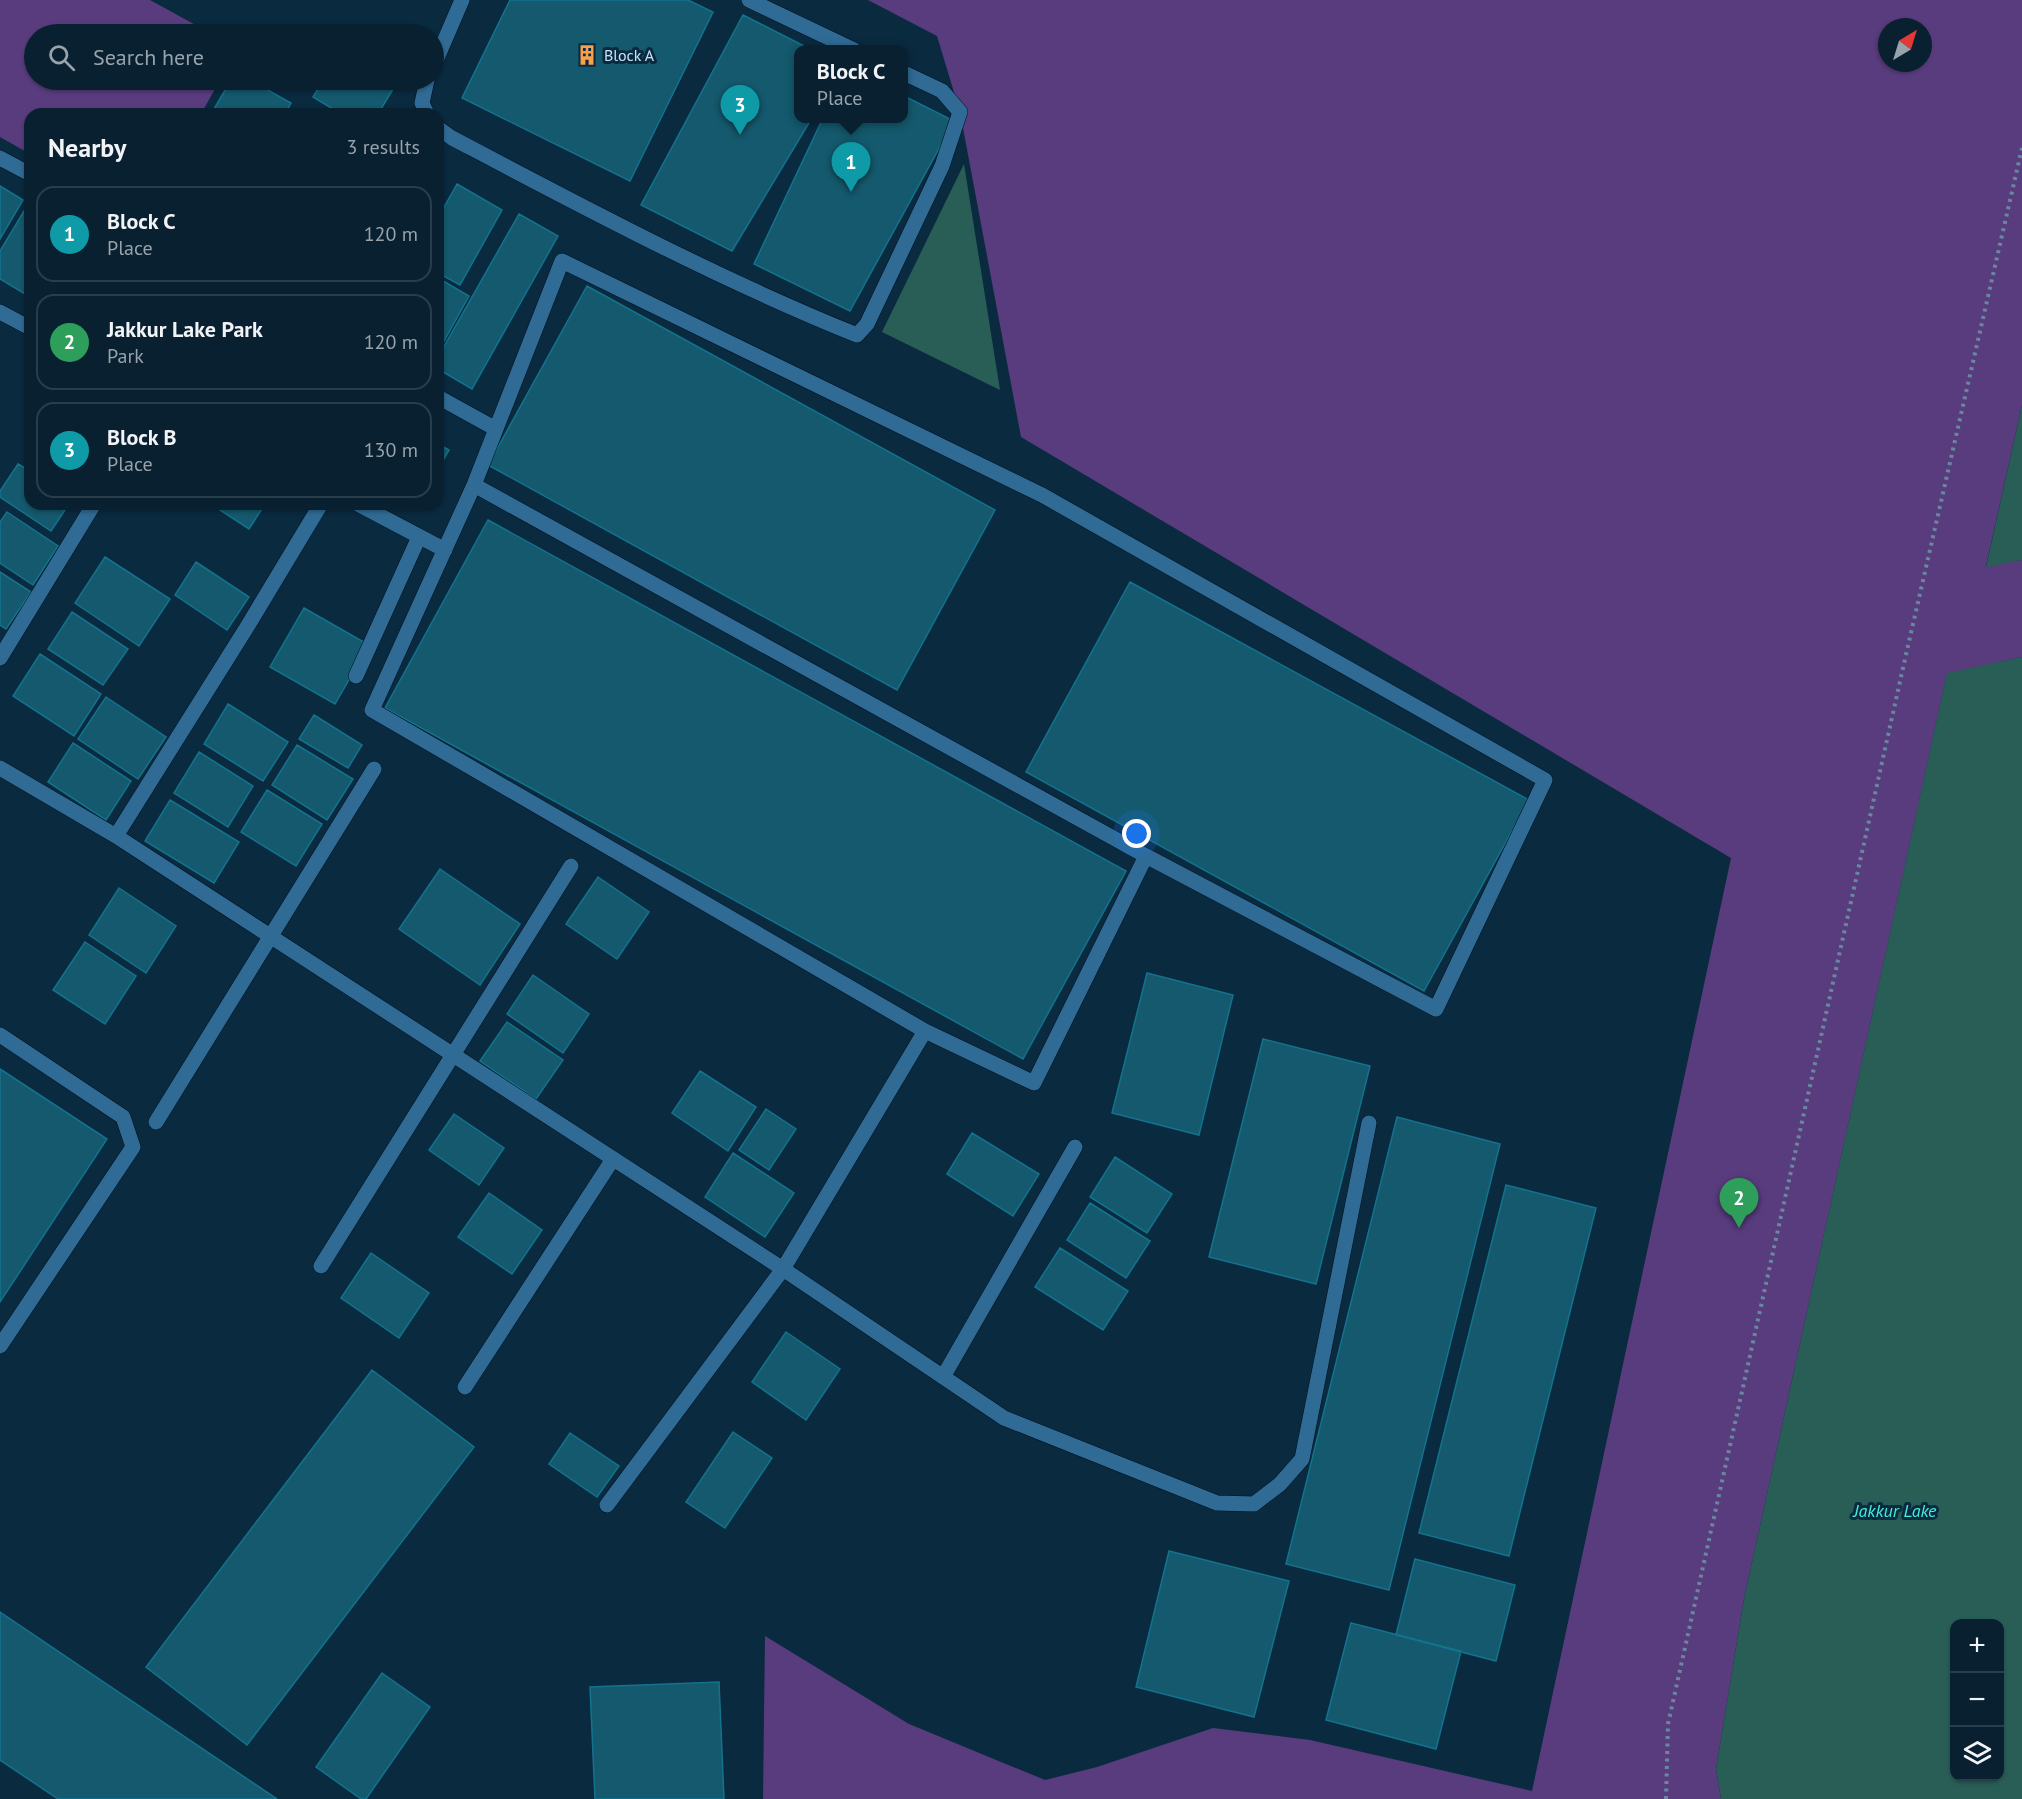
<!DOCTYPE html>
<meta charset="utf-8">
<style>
:root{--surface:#082030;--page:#162d3c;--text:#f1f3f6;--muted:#98a3ab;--line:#293e4c;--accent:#f8a14b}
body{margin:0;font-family:"PT Sans",sans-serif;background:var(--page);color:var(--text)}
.controls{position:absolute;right:18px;bottom:18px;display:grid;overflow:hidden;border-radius:12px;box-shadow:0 2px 4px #0004}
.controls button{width:54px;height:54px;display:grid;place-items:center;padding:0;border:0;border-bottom:2px solid var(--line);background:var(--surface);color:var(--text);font:30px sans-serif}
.compass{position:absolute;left:1878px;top:18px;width:54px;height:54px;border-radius:50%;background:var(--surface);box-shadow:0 2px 4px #0004;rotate:38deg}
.you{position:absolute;left:1137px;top:834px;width:21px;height:21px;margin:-15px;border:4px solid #fff;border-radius:50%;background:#1a73e8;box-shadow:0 0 0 9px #1a73e833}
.badge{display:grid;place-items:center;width:39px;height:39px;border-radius:50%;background:var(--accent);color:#fff;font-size:20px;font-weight:700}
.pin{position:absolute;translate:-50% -50px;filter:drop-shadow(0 2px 3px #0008)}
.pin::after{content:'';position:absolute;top:32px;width:21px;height:18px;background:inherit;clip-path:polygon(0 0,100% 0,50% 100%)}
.popup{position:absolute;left:794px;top:45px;width:114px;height:78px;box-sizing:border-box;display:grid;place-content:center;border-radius:12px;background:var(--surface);filter:drop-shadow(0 2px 4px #0005);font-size:20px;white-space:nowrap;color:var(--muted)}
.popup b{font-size:22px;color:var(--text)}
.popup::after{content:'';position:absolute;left:50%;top:100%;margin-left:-12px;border:12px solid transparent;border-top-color:var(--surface)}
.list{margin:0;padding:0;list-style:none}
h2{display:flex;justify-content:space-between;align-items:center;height:78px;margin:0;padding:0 24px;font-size:26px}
h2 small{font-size:20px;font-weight:400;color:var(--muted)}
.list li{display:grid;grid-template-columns:39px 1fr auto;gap:18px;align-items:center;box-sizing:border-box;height:96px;margin:0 12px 12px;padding:0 12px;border:2px solid var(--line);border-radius:18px}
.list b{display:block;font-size:22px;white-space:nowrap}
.list p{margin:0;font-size:20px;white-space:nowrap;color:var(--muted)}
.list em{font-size:20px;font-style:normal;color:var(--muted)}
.icon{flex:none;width:33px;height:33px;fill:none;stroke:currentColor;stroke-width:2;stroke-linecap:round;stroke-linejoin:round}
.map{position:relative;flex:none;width:2022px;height:1799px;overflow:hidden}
.search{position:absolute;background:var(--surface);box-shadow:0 2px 4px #0004;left:24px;top:24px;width:420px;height:66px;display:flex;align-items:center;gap:15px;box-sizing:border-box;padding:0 21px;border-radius:33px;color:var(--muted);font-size:22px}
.panel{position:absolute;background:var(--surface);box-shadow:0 2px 4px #0004;left:24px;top:108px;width:420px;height:402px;border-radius:18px}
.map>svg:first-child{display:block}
.green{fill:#593c7e;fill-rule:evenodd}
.water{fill:#295e56;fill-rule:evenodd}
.building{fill:#14596d;stroke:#13738d;stroke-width:1.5}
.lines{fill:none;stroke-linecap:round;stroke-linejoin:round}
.minor-casing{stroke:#02121f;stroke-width:16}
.path{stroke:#69889f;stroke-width:4;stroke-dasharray:3 4.5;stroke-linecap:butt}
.minor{stroke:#306b95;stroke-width:15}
.labels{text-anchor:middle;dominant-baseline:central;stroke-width:6;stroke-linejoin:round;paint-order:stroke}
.poi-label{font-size:16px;fill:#c4e2f9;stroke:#0a2a40;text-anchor:start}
.water-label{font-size:18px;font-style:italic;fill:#43efd8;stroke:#0a2a40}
</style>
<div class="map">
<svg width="2022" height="1799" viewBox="0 0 2022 1799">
<rect width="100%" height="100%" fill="#0a2a40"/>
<path class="green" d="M 0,0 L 150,0 L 212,34 L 34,34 L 34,80 L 220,80 L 201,114 L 30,114 L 30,154 L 0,137 Z
M 868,0 L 2022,0 L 2022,405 L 1986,566 L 2022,560 L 2022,657 L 1947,674 L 1744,1599 L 1716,1769 L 1721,1799 L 763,1799 L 765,1636 L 909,1724 L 1045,1780 L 1097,1767 L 1213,1728 L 1310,1740 L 1532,1791 L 1731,858 L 1021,437 L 960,112 L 937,36 ZM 1887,27 L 1923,27 L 1923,63 L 1887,63 Z"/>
<path class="water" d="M 964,164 L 1000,390 L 882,332 Z
M 2022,405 L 2022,560 L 1986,567 Z
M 2022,657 L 2022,1799 L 1721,1799 L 1716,1769 L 1744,1599 L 1947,673 ZM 1954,1624 L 2000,1624 L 2000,1776 L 1954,1776 Z"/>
<path class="building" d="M 510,0 L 688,0 L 713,12 L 630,181 L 462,98 Z
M 743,15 L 812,50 L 798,50 L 798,118 L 812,118 L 732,251 L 641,205 Z
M 231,80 L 250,80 L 291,103 L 285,114 L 211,114 Z
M 323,80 L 395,80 L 398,81 L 378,114 L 341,114 L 313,97 Z
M 904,96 L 954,121 L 850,311 L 754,264 L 823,118 L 904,118 Z
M 457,184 L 502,210 L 460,285 L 438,273 L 438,218 Z
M 0,186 L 23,200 L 0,239 Z
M 27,206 L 30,208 L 30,297 L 0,279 L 0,251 Z
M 519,214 L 558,236 L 472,389 L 438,369 L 438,357 Z
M 438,278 L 469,296 L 438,352 Z
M 587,286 L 995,510 L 897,690 L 488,465 Z
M 438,444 L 449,450 L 438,469 Z
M 18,464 L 30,471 L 30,504 L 69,504 L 51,531 L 0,497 L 0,491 Z
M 224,504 L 265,504 L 249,529 L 220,510 Z
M 7,512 L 58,546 L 33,585 L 0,563 L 0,522 Z
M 488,520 L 1126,871 L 1023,1059 L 385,708 Z
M 105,557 L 170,599 L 139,646 L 75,603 Z
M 196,562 L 249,597 L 227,630 L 175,595 Z
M 0,572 L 31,592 L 6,629 L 0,625 Z
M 1130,582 L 1529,800 L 1424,991 L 1026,772 Z
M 304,608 L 369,645 L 335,704 L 270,667 Z
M 72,612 L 128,649 L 103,685 L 48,649 Z
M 40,654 L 101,694 L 74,736 L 13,696 Z
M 106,697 L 166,737 L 138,779 L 78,739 Z
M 228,704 L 288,742 L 263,781 L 204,744 Z
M 314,715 L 362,745 L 348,768 L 299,739 Z
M 73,743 L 131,781 L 106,820 L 48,782 Z
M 297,745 L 353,779 L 327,820 L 272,785 Z
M 199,752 L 253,786 L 228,827 L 174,793 Z
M 267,790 L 322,824 L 296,866 L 241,832 Z
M 170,800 L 239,842 L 214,883 L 145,841 Z
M 440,869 L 520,924 L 480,985 L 399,929 Z
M 598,877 L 649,912 L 617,959 L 566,924 Z
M 119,888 L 176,926 L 146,973 L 89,935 Z
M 85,942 L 136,976 L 105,1024 L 53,990 Z
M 1147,973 L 1233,995 L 1199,1135 L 1112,1113 Z
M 533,975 L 589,1014 L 563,1053 L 507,1014 Z
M 507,1022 L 563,1060 L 536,1099 L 480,1061 Z
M 1263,1039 L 1370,1066 L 1316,1284 L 1209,1257 Z
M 0,1069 L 107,1139 L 0,1302 Z
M 700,1071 L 756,1107 L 728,1151 L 672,1113 Z
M 766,1109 L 796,1129 L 769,1170 L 739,1150 Z
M 454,1114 L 504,1148 L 479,1185 L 429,1150 Z
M 1397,1117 L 1500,1144 L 1389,1590 L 1286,1564 Z
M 972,1133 L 1039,1174 L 1013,1216 L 947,1174 Z
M 733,1153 L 794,1193 L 765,1237 L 705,1197 Z
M 1115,1157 L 1172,1194 L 1147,1233 L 1090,1197 Z
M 1506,1185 L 1596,1208 L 1509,1556 L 1419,1533 Z
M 489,1193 L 542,1230 L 512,1274 L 458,1237 Z
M 1090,1203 L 1150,1241 L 1126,1278 L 1067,1240 Z
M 1060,1248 L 1128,1291 L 1103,1330 L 1035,1287 Z
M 371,1253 L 429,1293 L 399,1338 L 341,1298 Z
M 786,1332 L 840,1369 L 806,1420 L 752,1382 Z
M 372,1370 L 474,1447 L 247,1745 L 146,1667 Z
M 733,1432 L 772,1458 L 725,1528 L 686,1502 Z
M 570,1433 L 619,1466 L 597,1497 L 549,1464 Z
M 1169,1551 L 1289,1581 L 1254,1717 L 1136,1687 Z
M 1415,1559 L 1515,1585 L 1496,1661 L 1396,1635 Z
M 0,1612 L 277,1799 L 58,1799 L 0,1760 Z
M 1351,1623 L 1461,1651 L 1436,1749 L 1326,1720 Z
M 382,1673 L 430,1707 L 366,1799 L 361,1799 L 316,1767 Z
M 719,1682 L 724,1799 L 595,1799 L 590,1687 Z"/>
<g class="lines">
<g class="minor-casing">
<path id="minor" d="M 749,0 L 854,50
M 434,65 L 462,0
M 427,80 L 422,103 L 427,114
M 438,128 L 452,138 C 585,208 718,279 857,335 L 867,324 L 942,166 L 960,112 L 942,91 L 904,73
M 0,158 L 30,174
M 0,312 L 30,328
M 438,397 L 496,429
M 474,485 L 1146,856
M 358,504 L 445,550
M 0,658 L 94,504
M 356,676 L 419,537
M 0,768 L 116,836 L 783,1269 L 1004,1418 L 1217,1503 L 1254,1504 L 1280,1484 L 1302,1459 L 1369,1123
M 116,836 L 247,627 L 321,504
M 0,1035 L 123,1117 L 133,1147 L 0,1346
M 156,1122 L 374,769
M 321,1266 L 571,866
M 943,1377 L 1075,1147
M 465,1387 L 613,1159
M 607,1505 L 783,1269 L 925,1031 L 1034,1083 L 1146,856 L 1436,1009 L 1545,780 L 1042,495 L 562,261 L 474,485 L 372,710 L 925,1031"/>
</g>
<path class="path" d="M 1666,1799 L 1668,1724 L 1905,659 L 2022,148"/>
<use href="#minor" class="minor"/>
</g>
<defs>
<g id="building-bare" transform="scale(1.62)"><path d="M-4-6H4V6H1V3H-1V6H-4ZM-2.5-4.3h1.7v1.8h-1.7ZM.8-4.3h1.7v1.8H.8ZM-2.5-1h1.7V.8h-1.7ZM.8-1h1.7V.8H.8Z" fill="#f8a14b" stroke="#0a2a40" stroke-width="2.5" paint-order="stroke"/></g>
</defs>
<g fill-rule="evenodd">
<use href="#building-bare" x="587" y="55"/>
</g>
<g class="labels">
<g class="poi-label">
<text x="604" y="55">Block A</text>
</g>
<g class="water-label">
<text x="1895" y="1510">Jakkur Lake</text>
</g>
</g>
</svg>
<div class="controls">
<button>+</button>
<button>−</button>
<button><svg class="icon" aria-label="layers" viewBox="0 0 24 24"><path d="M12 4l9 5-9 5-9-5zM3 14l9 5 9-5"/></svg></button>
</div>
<svg class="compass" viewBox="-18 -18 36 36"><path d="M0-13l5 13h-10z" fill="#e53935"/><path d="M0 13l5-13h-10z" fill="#98a3ab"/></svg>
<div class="you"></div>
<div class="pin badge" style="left:851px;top:192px;background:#0f9aa8">1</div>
<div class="popup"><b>Block C</b>Place</div>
<div class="pin badge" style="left:1739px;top:1228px;background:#2e9e5b">2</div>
<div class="pin badge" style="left:740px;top:135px;background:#0f9aa8">3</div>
<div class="search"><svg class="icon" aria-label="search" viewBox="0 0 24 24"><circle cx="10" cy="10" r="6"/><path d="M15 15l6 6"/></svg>Search here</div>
<section class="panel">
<h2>Nearby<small>3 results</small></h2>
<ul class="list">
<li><span class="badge" style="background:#0f9aa8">1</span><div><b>Block C</b><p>Place</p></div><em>120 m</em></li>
<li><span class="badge" style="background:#2e9e5b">2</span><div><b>Jakkur Lake Park</b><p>Park</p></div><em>120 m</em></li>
<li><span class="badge" style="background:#0f9aa8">3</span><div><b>Block B</b><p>Place</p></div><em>130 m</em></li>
</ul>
</section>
</div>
